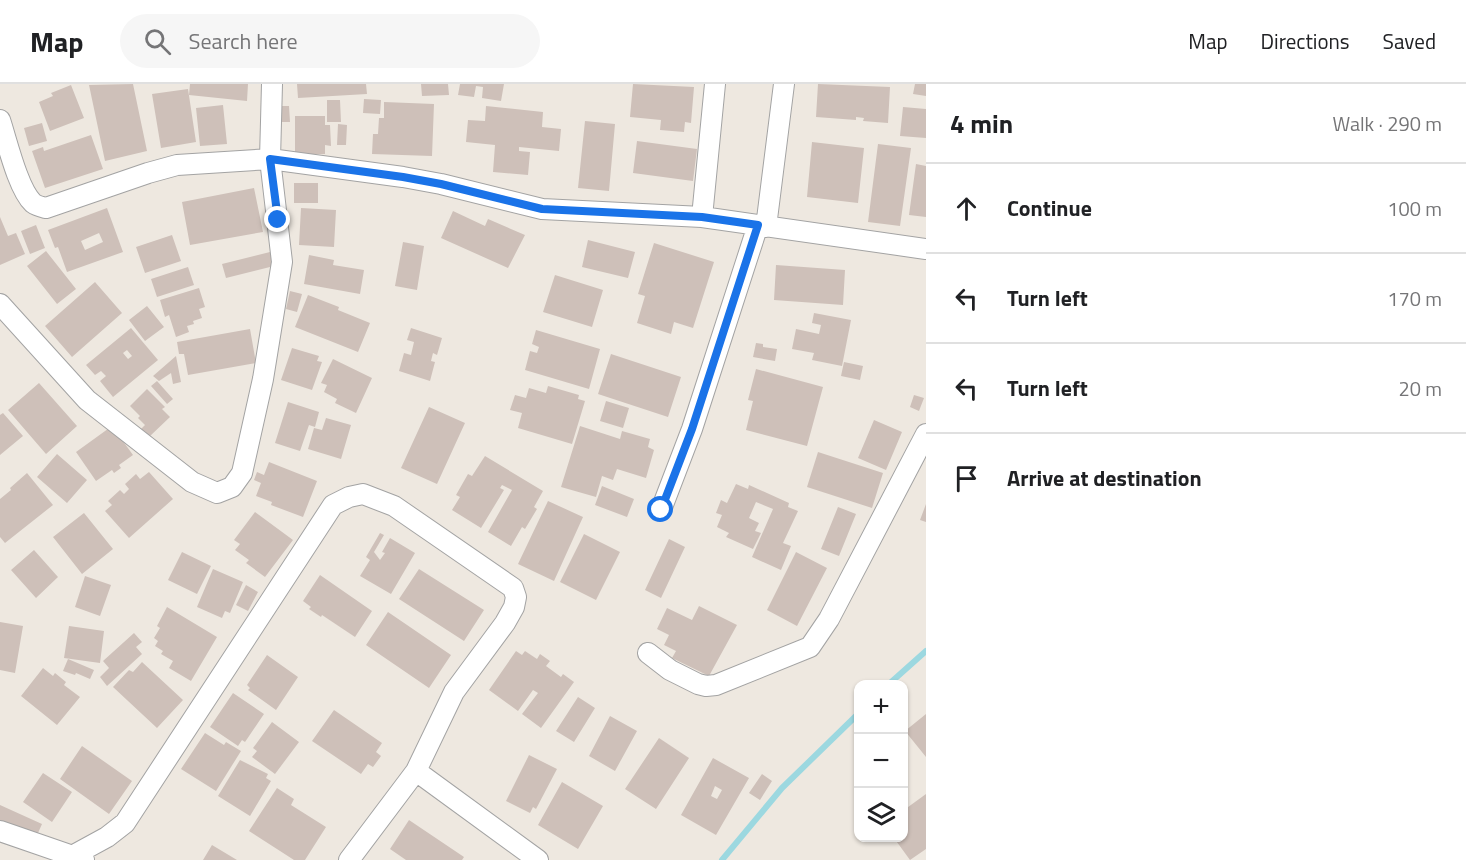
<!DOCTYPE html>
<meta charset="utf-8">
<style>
:root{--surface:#fff;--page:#f6f6f6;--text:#202124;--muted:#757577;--line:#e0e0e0}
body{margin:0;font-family:"Titillium Web",sans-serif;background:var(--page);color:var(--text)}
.controls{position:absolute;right:18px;bottom:18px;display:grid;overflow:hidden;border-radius:12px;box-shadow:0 2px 4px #0004}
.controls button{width:54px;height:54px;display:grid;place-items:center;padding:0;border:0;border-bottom:2px solid var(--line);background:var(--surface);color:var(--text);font:30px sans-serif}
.stop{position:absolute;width:18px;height:18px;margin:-14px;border:4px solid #1a73e8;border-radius:50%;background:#fff}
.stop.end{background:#1a73e8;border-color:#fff;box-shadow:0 2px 6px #0008}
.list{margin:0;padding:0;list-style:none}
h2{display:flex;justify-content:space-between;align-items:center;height:78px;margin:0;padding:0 24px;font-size:26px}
h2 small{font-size:20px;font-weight:400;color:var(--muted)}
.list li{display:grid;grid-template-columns:39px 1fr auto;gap:18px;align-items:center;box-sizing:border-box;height:90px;padding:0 24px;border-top:2px solid var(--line)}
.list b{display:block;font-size:22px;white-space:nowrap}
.list em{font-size:20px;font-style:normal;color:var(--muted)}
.icon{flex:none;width:33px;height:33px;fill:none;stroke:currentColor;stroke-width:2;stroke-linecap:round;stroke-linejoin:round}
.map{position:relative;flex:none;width:926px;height:776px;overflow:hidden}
header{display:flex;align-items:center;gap:36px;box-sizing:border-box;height:84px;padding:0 30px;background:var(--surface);border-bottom:2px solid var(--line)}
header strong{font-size:28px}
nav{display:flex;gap:33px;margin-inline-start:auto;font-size:21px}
.search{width:420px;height:54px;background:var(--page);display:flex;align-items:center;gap:15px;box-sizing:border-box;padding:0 21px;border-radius:33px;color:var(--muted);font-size:22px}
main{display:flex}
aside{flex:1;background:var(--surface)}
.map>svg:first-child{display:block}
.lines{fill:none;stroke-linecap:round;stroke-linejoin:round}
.stream{stroke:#9cd8e0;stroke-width:6}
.building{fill:#cec0b9;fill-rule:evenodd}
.minor-casing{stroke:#a3a3a3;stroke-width:22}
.minor{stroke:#fff;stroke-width:20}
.route{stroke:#1a73e8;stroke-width:8}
</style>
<header>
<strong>Map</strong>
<div class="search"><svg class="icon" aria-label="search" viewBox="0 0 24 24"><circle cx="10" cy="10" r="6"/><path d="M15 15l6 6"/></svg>Search here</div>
<nav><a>Map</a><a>Directions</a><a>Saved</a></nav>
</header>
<main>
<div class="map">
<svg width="926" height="776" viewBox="0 0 926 776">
<rect width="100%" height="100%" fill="#eee8e0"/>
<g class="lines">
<path class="stream" d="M 889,600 L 926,567
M 722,776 L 782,704 L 858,630"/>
</g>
<path class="building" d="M 133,0 L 147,67 L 105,77 L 89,1 Z
M 190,0 L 248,0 L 247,17 L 189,11 Z
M 297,0 L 366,0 L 367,10 L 298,14 Z
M 421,0 L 448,0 L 449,11 L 422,12 Z
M 460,0 L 504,0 L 501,17 L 482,14 L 483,3 L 476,2 L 474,13 L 458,11 Z
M 633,0 L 694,3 L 691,39 L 685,38 L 684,48 L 660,46 L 661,36 L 630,33 Z
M 818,0 L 890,3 L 888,39 L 863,37 L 864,34 L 856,33 L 856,36 L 816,33 Z
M 915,0 L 926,0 L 926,12 L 913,10 Z
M 71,1 L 84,34 L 50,47 L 39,18 L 53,12 L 51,9 Z
M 188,5 L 196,58 L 161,64 L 152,10 Z
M 364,15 L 381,16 L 380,30 L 363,29 Z
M 327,16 L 340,16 L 341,38 L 327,38 Z
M 384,18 L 434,20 L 432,72 L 372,70 L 373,50 L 378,50 L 379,34 L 384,34 Z
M 223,21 L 227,60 L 200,62 L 196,24 Z
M 281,22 L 289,22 L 290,38 L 282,38 Z
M 486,22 L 543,28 L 542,43 L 561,45 L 559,67 L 519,63 L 519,67 L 530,68 L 528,91 L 493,88 L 495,61 L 466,58 L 468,36 L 485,37 Z
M 903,23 L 926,25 L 926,54 L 900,52 Z
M 295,32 L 325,32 L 325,41 L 330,41 L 331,62 L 325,61 L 325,70 L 295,70 Z
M 585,37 L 615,40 L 609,107 L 578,104 Z
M 42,39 L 47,57 L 29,62 L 24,44 Z
M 338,40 L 347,41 L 346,61 L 337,61 Z
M 91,51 L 103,85 L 45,104 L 32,67 L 43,63 L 44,67 Z
M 637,57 L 697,65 L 693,97 L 633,89 Z
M 812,58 L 864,64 L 858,119 L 807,113 Z
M 878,60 L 911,64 L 900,142 L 868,138 Z
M 916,80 L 926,82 L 926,133 L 909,131 Z
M 294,99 L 318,99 L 318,119 L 294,119 Z
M 254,104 L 263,148 L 190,161 L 182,118 Z
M 107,124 L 123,168 L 67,188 L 58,163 L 55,164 L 48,146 ZM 99,149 L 103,158 L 85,166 L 81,157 Z
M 301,124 L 336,126 L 334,163 L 299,161 Z
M 453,127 L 485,142 L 488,135 L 525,151 L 508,184 L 441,154 Z
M 0,133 L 8,152 L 16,149 L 25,170 L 0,181 Z
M 36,141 L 45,164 L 30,170 L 21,147 Z
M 172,151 L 181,177 L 145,189 L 136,163 Z
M 588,156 L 635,168 L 628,194 L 582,183 Z
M 403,158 L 424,162 L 417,206 L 395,202 Z
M 654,159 L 714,178 L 693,244 L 674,238 L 671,250 L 637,239 L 645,212 L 638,210 Z
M 46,167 L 76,205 L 57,220 L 27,182 Z
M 270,168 L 274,182 L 226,194 L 222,180 Z
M 309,171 L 334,176 L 333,181 L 364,186 L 360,210 L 304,200 Z
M 776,181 L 845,186 L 843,221 L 774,216 Z
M 188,183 L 194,201 L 157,213 L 151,195 Z
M 555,191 L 603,206 L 592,243 L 543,228 Z
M 95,198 L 122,229 L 72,273 L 45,242 Z
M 199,204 L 205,223 L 199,225 L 202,234 L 193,237 L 194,240 L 187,242 L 189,248 L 176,253 L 169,231 L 165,233 L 160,216 Z
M 290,207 L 302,210 L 297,228 L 286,225 Z
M 308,211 L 339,223 L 338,226 L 370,239 L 358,268 L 295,243 Z
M 147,222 L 164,243 L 145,257 L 129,236 Z
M 814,229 L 851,236 L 842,282 L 812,276 L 814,269 L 792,265 L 796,245 L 819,250 L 821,241 L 812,239 Z
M 131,244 L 158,276 L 113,313 L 100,297 L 106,292 L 101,287 L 95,291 L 86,281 ZM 127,266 L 132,272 L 128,275 L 123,269 Z
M 411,244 L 442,254 L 437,271 L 433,269 L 431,277 L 435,278 L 430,297 L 399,287 L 404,269 L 411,271 L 414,258 L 407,256 Z
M 250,245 L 256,279 L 188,291 L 184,270 L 179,270 L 177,258 Z
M 536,246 L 600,265 L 589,305 L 525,286 L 530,267 L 537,269 L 539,263 L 532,260 Z
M 756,259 L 763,260 L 763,263 L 777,265 L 775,277 L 753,273 Z
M 292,264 L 319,272 L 317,277 L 322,278 L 312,306 L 281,296 Z
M 611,270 L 681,293 L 668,333 L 598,310 Z
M 176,272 L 181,298 L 173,300 L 171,289 L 159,297 L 153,292 Z
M 333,275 L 372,294 L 356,329 L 335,319 L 337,315 L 324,308 L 327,301 L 321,299 Z
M 844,278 L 863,282 L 860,296 L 841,292 Z
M 756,285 L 823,303 L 807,362 L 746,346 L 753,317 L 748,316 Z
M 157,297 L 173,315 L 167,320 L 151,302 Z
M 39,299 L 77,342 L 46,370 L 8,326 Z
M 548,302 L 579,311 L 578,315 L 585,317 L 572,360 L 518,344 L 522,329 L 510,326 L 515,311 L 526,314 L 529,304 L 546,309 Z
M 147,305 L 165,323 L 162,325 L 170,333 L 149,353 L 141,345 L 145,341 L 138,334 L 140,332 L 130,322 Z
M 914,311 L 924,314 L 919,327 L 910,323 Z
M 606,317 L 629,324 L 623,344 L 600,337 Z
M 288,318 L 319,328 L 315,343 L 309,341 L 300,367 L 275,359 Z
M 429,323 L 465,339 L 437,400 L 401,384 Z
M 3,329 L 23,352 L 0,371 L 0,331 Z
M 326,334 L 351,341 L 341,375 L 308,365 L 314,344 L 322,346 Z
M 874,336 L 902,348 L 886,386 L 858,374 Z
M 112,342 L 133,371 L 119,381 L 121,384 L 114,389 L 112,386 L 96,397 L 76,368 Z
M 580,342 L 620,355 L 622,347 L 650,355 L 648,363 L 654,366 L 646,394 L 617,385 L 613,396 L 602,392 L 596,413 L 561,403 Z
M 818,368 L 883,389 L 872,424 L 807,403 Z
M 57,370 L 87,396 L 67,419 L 37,393 Z
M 485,372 L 543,407 L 534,423 L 537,425 L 525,445 L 522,443 L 511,462 L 488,448 L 512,406 L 502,401 L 500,404 L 504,406 L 481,444 L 452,426 L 460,413 L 456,411 L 468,390 L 472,392 Z
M 269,378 L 317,397 L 303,433 L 271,421 L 272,418 L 256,412 L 261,399 L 254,396 L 257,388 L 264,391 Z
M 149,388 L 173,415 L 129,454 L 105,427 L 112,421 L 108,417 L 120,406 L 124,410 L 129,405 L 125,400 L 136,390 L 140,395 Z
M 27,389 L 53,421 L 5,459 L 0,453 L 0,415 L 11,406 L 10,404 Z
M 736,400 L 748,405 L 749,401 L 789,419 L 788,423 L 798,427 L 783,459 L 791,462 L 781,486 L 752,473 L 773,425 L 756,418 L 749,434 L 759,439 L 755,447 L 761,449 L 753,465 L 726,453 L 729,449 L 717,443 L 722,431 L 716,429 L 721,416 L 727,419 Z
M 602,402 L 634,415 L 627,433 L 595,421 Z
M 548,417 L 583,433 L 554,497 L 518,480 Z
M 926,420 L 926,438 L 920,436 Z
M 838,423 L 856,430 L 839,472 L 821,465 Z
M 255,428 L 293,456 L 265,493 L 246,479 L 249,476 L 235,466 L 240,460 L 234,456 Z
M 84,429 L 113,465 L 82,490 L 53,453 Z
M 380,449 L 384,451 L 374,468 L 380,476 L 385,469 L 382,468 L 390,454 L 415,469 L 391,510 L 360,492 L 370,476 L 366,473 Z
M 584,450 L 620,468 L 596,516 L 560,498 Z
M 669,455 L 685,463 L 661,514 L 645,506 Z
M 34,466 L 58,493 L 36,514 L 11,486 Z
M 182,468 L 211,482 L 197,510 L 168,496 Z
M 796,468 L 827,484 L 797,542 L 767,526 Z
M 213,485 L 243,498 L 230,529 L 225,527 L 222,534 L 197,523 Z
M 419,485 L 484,526 L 464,557 L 399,515 Z
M 320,491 L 372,527 L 355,553 L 322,531 L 321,533 L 309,525 L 311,523 L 303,517 Z
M 85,492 L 111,501 L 100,532 L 75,523 Z
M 246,501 L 258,508 L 248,527 L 236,521 Z
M 699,522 L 737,541 L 709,592 L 672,574 L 676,567 L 664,561 L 669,551 L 657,545 L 667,524 L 692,536 Z
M 167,523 L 217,553 L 191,597 L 169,584 L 173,577 L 161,570 L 163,567 L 155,562 L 158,557 L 154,554 L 160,544 L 157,542 Z
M 388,528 L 451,571 L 429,604 L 366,561 Z
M 0,538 L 23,542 L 15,589 L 0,586 Z
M 69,542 L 104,547 L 100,579 L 64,574 Z
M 134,549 L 142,558 L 136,563 L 142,570 L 107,602 L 100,593 L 109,584 L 103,577 Z
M 516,567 L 522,571 L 525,567 L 537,575 L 540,570 L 550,577 L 546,582 L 561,593 L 563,590 L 574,598 L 541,644 L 522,630 L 538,609 L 533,606 L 518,627 L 489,606 Z
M 267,571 L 298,593 L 276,626 L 248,606 L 250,604 L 247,601 Z
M 68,575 L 94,586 L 90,595 L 76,589 L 75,591 L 63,587 Z
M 142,578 L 183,616 L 157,644 L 113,603 L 129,586 L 133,588 Z
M 43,584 L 53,592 L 55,589 L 66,598 L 64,601 L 80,613 L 57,641 L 21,612 Z
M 233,609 L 264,630 L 245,658 L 242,656 L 238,662 L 210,643 Z
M 578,613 L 595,624 L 574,658 L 556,647 Z
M 334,626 L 382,659 L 376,668 L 381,672 L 373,683 L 368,680 L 361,690 L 312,657 Z
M 926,630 L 926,673 L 905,647 Z
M 610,632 L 637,647 L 615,687 L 589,672 Z
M 272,638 L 299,658 L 275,690 L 252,673 L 257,667 L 253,664 Z
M 205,649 L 224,661 L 226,658 L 241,667 L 216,707 L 181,685 Z
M 659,654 L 689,674 L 656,725 L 625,705 Z
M 82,662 L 132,697 L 109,730 L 60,695 Z
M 529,671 L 557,685 L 536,725 L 533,723 L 530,729 L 506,717 Z
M 713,674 L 749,694 L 716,751 L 681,731 ZM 715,702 L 722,706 L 717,715 L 711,712 Z
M 240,676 L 268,690 L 266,694 L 271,697 L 250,732 L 218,712 Z
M 43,689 L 72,708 L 52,738 L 23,718 Z
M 762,690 L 772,697 L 760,716 L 749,709 Z
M 562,698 L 603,722 L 578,765 L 538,741 Z
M 277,704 L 294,715 L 291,721 L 326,743 L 305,776 L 294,776 L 249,747 Z
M 926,710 L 926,765 L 910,776 L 894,754 L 904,754 L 904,726 Z
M 0,721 L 42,740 L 34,758 L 0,742 Z
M 409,736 L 464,773 L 462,776 L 406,776 L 390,765 Z
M 212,761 L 237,776 L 203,776 Z"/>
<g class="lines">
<g class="minor-casing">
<path id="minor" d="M 0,36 C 7,57 18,105 33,119 C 37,122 42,123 46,124 L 148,89 L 177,81 L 270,75 L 403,93 L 441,100 L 542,125 L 702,133 L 926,165
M 702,133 L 715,0
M 766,143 L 784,0
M 0,220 L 87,316 L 192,398 L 217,409 L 232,403 L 242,389 L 263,295 L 282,178 L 270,75 L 272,0
M 661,426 L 692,345 L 758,141
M 648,569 L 670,586 L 698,600 L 706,602 L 716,601 L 810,563 L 829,535 L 926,350
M 416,687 L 538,776
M 0,747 L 84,776
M 74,771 L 107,753 L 125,739 L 333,421 L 349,413 L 363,410 L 394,422 L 513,504 L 516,513 L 514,523 L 505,539 L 454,608 L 416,687 L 349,776"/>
</g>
<use href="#minor" class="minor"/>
</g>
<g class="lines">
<path class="route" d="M 278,136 L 270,75 L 403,93 L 441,100 L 542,125 L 702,133 L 758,141 L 692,345 L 661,426"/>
</g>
</svg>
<div class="controls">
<button>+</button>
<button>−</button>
<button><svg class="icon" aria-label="layers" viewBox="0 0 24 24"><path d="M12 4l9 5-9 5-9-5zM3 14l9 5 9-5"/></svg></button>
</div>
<div class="stop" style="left:661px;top:426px"></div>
<div class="stop end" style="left:278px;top:136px"></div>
</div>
<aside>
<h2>4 min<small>Walk · 290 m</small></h2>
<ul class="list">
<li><svg class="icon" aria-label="ahead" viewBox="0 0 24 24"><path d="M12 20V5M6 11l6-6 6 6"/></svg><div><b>Continue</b></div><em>100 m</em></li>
<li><svg class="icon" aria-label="left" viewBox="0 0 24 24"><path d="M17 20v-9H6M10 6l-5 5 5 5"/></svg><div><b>Turn left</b></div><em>170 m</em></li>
<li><svg class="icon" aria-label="left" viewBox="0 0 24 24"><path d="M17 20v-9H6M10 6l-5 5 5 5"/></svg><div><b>Turn left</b></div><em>20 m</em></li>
<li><svg class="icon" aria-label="arrive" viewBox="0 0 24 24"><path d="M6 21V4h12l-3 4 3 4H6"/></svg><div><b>Arrive at destination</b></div></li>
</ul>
</aside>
</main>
